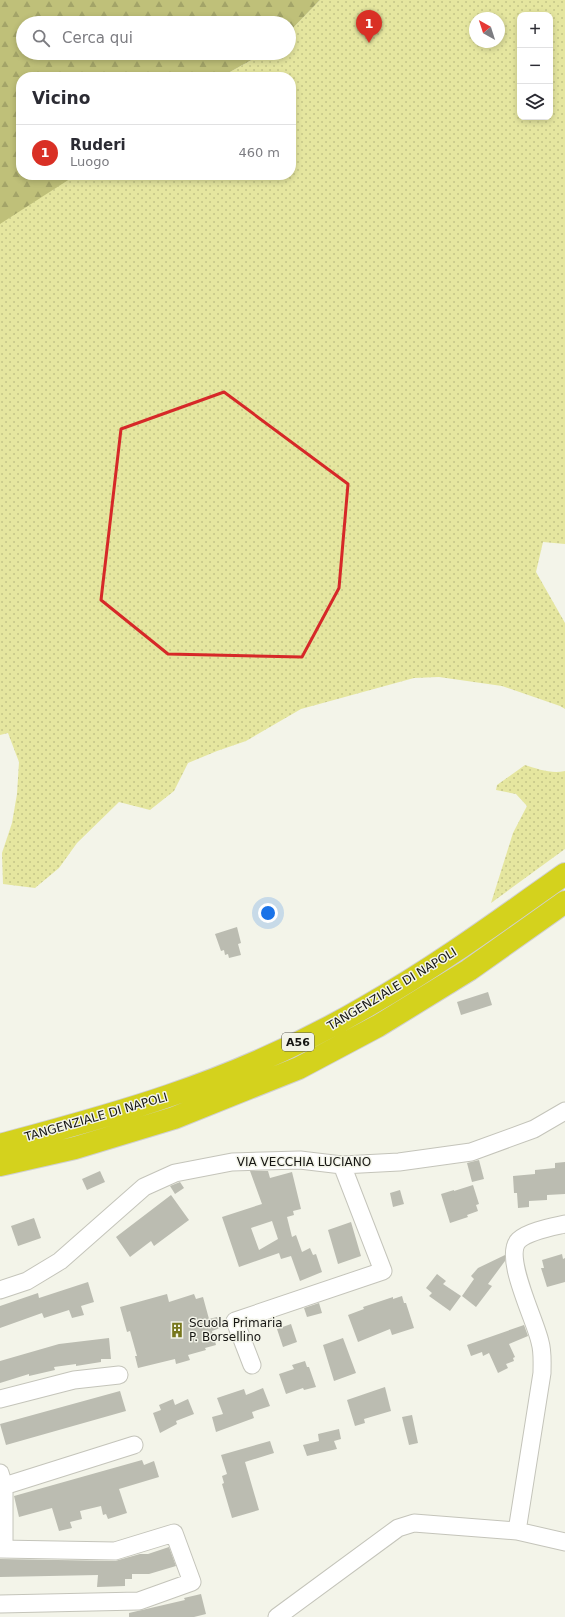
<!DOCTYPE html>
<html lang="it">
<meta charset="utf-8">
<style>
:root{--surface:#fff;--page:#f7f7f7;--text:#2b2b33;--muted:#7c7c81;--line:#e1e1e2;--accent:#d93025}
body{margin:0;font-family:"DejaVu Sans",sans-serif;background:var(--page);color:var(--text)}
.controls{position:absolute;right:12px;top:12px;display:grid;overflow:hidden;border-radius:8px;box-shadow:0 2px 6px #0003}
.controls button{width:36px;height:36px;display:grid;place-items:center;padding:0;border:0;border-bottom:1px solid var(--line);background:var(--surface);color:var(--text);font:20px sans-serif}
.compass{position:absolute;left:469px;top:12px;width:36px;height:36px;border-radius:50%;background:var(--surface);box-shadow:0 2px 6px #0003;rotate:321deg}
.you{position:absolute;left:268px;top:913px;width:14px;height:14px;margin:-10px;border:3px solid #fff;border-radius:50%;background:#1a73e8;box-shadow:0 0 0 6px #1a73e833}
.badge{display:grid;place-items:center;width:26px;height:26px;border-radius:50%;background:var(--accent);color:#fff;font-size:13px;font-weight:700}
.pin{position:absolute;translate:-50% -33px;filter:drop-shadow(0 1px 2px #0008)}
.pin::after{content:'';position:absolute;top:21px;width:14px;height:12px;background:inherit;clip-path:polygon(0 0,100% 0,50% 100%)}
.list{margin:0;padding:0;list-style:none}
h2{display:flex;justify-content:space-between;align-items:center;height:52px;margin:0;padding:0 16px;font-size:17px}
h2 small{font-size:13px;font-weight:400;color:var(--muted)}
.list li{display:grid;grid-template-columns:26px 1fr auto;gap:12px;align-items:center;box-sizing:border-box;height:56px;padding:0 16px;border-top:1px solid var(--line)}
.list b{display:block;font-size:15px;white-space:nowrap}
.list p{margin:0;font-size:13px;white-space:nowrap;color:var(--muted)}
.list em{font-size:13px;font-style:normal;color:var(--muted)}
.icon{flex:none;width:22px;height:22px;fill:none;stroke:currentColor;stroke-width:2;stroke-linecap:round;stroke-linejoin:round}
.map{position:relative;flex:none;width:565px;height:1617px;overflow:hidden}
.search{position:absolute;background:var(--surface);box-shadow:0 2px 6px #0003;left:16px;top:16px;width:280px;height:44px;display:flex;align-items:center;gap:10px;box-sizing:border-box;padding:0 14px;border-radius:22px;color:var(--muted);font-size:15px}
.panel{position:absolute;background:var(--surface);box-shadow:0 2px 6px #0003;left:16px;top:72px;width:280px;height:108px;border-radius:16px}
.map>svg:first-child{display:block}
.grass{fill:url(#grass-dots);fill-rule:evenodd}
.forest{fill:url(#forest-firs)}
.building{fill:#bbbcb1;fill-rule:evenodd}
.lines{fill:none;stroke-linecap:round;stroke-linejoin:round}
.minor-casing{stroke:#c4c4ba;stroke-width:19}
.highway-casing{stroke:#d0d0d0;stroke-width:24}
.minor{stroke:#fff;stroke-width:17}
.highway{stroke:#d4d21d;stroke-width:22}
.marked{fill:none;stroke:#d62828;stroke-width:3;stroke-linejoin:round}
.labels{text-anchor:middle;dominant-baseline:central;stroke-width:3;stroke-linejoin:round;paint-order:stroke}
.shield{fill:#f3f4e9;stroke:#585953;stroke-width:1}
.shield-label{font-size:11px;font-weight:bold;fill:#161613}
.street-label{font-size:12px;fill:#161613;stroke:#f3f4e9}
.poi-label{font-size:12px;fill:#161613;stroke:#f3f4e9;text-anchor:start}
</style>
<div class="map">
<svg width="565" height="1617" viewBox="0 0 565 1617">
<defs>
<pattern id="grass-dots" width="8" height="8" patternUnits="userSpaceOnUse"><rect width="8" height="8" fill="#e5e69f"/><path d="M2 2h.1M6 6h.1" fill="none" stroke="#c4c588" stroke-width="1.8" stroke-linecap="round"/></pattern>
<pattern id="forest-firs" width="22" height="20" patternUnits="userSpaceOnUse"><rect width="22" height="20" fill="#bfc079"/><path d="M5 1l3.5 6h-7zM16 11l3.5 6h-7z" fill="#a3a468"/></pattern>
</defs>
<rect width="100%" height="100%" fill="#f3f4e9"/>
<path class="grass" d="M 320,0 L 565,0 L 565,544 L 543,542 L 536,572 L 565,623 L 565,709 L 560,706 L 502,686 L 439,677 L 414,678 L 301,709 L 246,741 L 217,751 L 188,763 L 174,791 L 150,810 L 119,802 L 77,843 L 59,868 L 35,888 L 3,884 L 2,853 L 12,823 L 17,794 L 19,762 L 8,733 L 0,735 L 0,205 L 58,175 L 291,175 L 291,77 L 221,77 L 264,53 L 289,53 L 289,32 ZM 520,15 L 550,15 L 550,117 L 520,117 ZM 475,18 L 499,18 L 499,42 L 475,42 Z
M 525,765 C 538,769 551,774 565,771 L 565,849 L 491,903 L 513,833 L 527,806 L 516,794 L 496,790 L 497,785 Z"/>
<path class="forest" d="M 0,0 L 320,0 L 289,32 L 289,23 L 23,23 L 23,53 L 264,53 L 221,77 L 21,77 L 21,175 L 76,175 L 0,224 Z"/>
<path class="building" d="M 237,927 L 241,943 L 238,944 L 241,955 L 229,958 L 228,954 L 225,955 L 224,950 L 221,951 L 215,934 Z
M 488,992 L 492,1005 L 461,1015 L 457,1002 Z
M 479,1160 L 484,1179 L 472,1182 L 467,1163 Z
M 565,1162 L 565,1194 L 547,1195 L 547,1200 L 529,1201 L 529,1207 L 518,1208 L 517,1193 L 514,1193 L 513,1176 L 535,1174 L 535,1170 L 555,1168 L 555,1163 Z
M 100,1171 L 105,1182 L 87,1190 L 82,1179 Z
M 250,1171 L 268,1171 L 270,1178 L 292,1172 L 301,1209 L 293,1211 L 294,1215 L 287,1217 L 292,1237 L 296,1235 L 302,1252 L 310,1248 L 313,1255 L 316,1254 L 322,1272 L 300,1281 L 291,1256 L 281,1259 L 279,1253 L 239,1267 L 222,1217 L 262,1204 ZM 272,1221 L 278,1239 L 259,1250 L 251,1228 Z
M 180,1182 L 184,1188 L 175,1194 L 170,1186 Z
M 473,1185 L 479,1204 L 476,1205 L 478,1211 L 467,1215 L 468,1217 L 450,1223 L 441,1194 L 454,1190 L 454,1191 Z
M 400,1190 L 404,1204 L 393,1207 L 390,1193 Z
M 171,1195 L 189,1220 L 154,1246 L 151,1241 L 130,1257 L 116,1237 Z
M 34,1218 L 41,1238 L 18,1246 L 11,1226 Z
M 351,1222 L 361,1256 L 338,1264 L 328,1230 Z
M 562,1254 L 563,1259 L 565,1258 L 565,1282 L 547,1287 L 541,1268 L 544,1268 L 542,1260 Z
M 505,1255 L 505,1261 L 488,1284 L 492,1286 L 476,1307 L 462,1296 L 474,1279 L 471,1276 L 478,1268 Z
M 437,1274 L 446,1281 L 443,1284 L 461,1296 L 450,1311 L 429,1296 L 432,1293 L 426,1288 Z
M 88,1282 L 94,1302 L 81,1306 L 84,1315 L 72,1318 L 69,1310 L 44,1318 L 42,1313 L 0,1328 L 0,1306 L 38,1293 L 39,1298 Z
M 167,1294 L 169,1302 L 194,1294 L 196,1299 L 203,1297 L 209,1319 L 217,1317 L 220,1328 L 212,1331 L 216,1345 L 205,1348 L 206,1350 L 188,1355 L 190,1360 L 176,1364 L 175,1359 L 138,1368 L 135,1356 L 137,1356 L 130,1331 L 127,1332 L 120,1307 Z
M 402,1296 L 404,1303 L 406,1303 L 414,1328 L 392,1335 L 390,1329 L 358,1342 L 348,1315 L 364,1309 L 363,1307 L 393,1297 L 393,1299 Z
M 319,1303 L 322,1313 L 307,1317 L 304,1308 Z
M 291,1324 L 297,1342 L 283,1347 L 277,1329 Z
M 524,1325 L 528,1336 L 509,1344 L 515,1357 L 513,1358 L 514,1361 L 506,1364 L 508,1368 L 498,1373 L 489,1353 L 483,1356 L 482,1352 L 471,1356 L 467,1345 Z
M 109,1338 L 111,1359 L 101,1359 L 101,1362 L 76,1366 L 76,1364 L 54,1367 L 55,1370 L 29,1376 L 29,1374 L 0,1383 L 0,1361 L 59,1344 Z
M 343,1338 L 356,1373 L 334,1381 L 323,1345 Z
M 305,1361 L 307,1367 L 309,1367 L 316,1387 L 304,1390 L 303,1388 L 286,1394 L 279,1374 L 294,1369 L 292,1365 Z
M 385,1387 L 391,1411 L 364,1419 L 365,1423 L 355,1426 L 347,1400 Z
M 263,1388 L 270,1406 L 252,1412 L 254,1418 L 216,1432 L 212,1417 L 223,1414 L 217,1398 L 244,1389 L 246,1395 Z
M 120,1391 L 126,1411 L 6,1445 L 0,1424 Z
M 173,1399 L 175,1405 L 188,1399 L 194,1414 L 176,1421 L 177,1424 L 160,1433 L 153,1413 L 161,1410 L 159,1405 Z
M 412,1415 L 418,1443 L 409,1445 L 402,1417 Z
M 339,1429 L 341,1439 L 334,1441 L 337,1449 L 307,1456 L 303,1445 L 319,1441 L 318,1434 Z
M 270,1441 L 274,1453 L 245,1462 L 259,1510 L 232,1518 L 222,1484 L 224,1483 L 222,1476 L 227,1474 L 221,1455 Z
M 142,1460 L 144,1465 L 154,1461 L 159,1477 L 119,1489 L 127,1513 L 108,1519 L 106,1514 L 103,1515 L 101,1506 L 80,1511 L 82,1519 L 70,1522 L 72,1528 L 59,1531 L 52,1508 L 19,1517 L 14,1496 Z
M 169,1547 L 176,1566 L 149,1574 L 132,1574 L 132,1579 L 125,1579 L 125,1586 L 97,1587 L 98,1575 L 0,1577 L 0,1559 L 115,1561 L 140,1554 L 148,1554 Z
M 201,1594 L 206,1614 L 194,1617 L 129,1617 L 129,1613 L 185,1600 L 184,1598 Z"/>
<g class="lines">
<g class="minor-casing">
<path id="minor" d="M 0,1290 L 27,1281 L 60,1261 L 144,1187 L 175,1173 L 232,1162 L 300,1160 L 342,1165 L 399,1162 L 471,1152 L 534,1129 L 565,1111
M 252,1365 L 235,1321 L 383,1271 L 342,1165
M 0,1399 L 74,1380 L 119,1375
M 0,1473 L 4,1486 L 4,1549
M 4,1486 L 134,1445
M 517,1531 L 542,1373 C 542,1362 543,1352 540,1342 C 536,1321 502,1256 519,1240 C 529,1231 552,1227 565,1224
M 0,1549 L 115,1551 L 174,1533 L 192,1582 L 139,1601 L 0,1604
M 277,1617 L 398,1528 L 414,1523 L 517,1531 L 565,1542"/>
</g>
<g class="highway-casing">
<path id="highway" d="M 0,1145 C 56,1130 113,1115 168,1096 C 236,1073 304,1043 367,1006 C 436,967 500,920 565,874
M 0,1165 L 75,1148 L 174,1118 L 299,1068 L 378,1026 L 469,970 L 565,902"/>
</g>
<use href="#minor" class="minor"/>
<use href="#highway" class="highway"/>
</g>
<path class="marked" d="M 224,392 L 348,484 L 339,588 L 302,657 L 168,654 L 101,600 L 121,429 Z"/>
<defs>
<g id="building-bare" transform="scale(1.2)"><path d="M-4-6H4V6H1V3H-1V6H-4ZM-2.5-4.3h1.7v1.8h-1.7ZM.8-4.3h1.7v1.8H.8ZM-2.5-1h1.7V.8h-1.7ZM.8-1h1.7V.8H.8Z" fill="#77771d" stroke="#f3f4e9" stroke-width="2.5" paint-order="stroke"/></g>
</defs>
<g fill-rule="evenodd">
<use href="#building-bare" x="177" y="1330"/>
</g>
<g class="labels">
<rect class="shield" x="282" y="1033" width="32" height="18" rx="3"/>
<g class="shield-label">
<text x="298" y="1042">A56</text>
</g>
<g class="street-label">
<text transform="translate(392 989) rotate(-31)">TANGENZIALE DI NAPOLI</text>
<text transform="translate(96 1117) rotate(-16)">TANGENZIALE DI NAPOLI</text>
<text x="304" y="1162">VIA VECCHIA LUCIANO</text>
</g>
<g class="poi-label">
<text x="189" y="1323">Scuola Primaria<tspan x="189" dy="14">P. Borsellino</tspan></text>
</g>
</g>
</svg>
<div class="controls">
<button>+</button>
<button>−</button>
<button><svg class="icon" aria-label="layers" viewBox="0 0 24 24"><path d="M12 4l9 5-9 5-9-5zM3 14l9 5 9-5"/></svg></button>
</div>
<svg class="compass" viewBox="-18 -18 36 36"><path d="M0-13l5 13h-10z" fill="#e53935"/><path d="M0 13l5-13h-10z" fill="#7c7c81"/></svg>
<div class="you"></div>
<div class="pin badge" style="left:369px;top:43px">1</div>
<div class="search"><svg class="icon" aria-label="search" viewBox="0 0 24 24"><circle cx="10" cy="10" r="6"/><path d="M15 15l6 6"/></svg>Cerca qui</div>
<section class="panel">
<h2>Vicino<small></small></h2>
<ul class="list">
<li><span class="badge">1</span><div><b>Ruderi</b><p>Luogo</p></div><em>460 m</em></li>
</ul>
</section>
</div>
